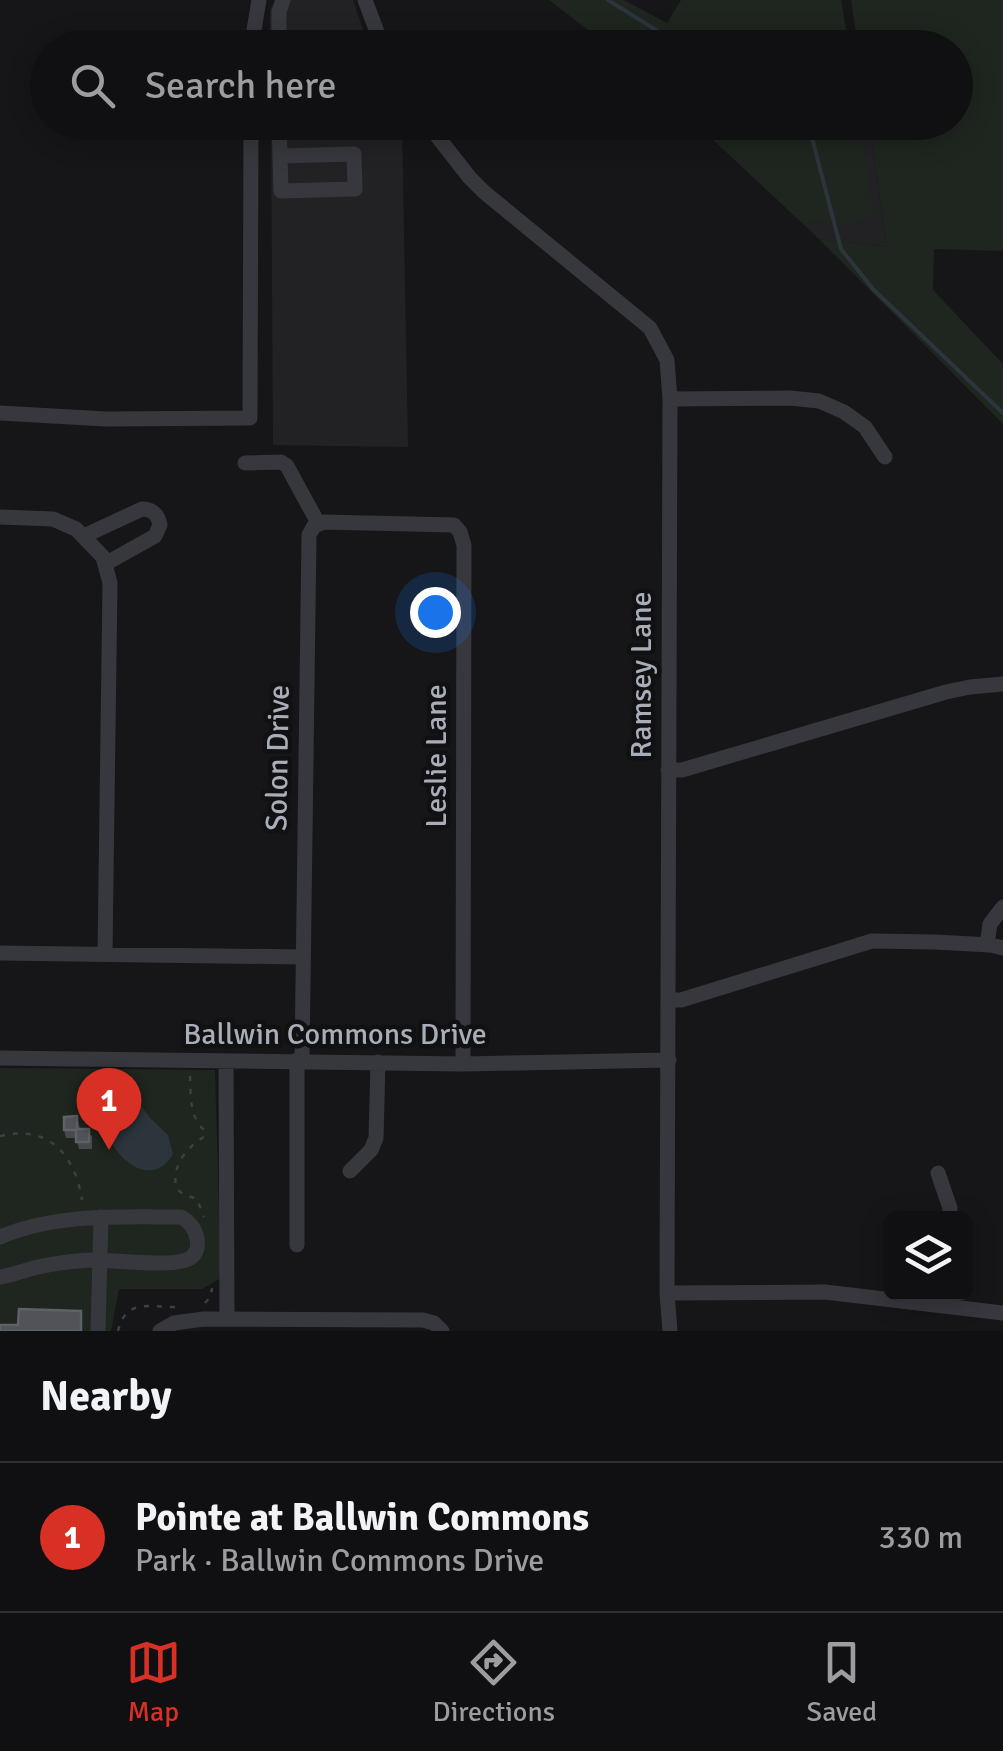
<!DOCTYPE html>
<meta charset="utf-8">
<style>
:root{--surface:#101012;--page:#19191b;--text:#f1f3f6;--muted:#9c9d9f;--line:#303032;--accent:#d93025}
body{margin:0;font-family:Signika,sans-serif;background:var(--page);color:var(--text)}
.controls{position:absolute;right:30px;bottom:30px;display:grid;overflow:hidden;border-radius:15px;box-shadow:0 5px 25px #0003}
.controls button{width:90px;height:90px;display:grid;place-items:center;padding:0;border:0;border-bottom:2px solid var(--line);background:var(--surface);color:var(--text);font:50px sans-serif}
.you{position:absolute;left:435px;top:612px;width:35px;height:35px;margin:-25px;border:8px solid #fff;border-radius:50%;background:#1a73e8;box-shadow:0 0 0 15px #1a73e833}
.badge{display:grid;place-items:center;width:65px;height:65px;border-radius:50%;background:var(--accent);color:#fff;font-size:32px;font-weight:700}
.pin{position:absolute;translate:-50% -82px;filter:drop-shadow(0 2px 5px #0008)}
.pin::after{content:'';position:absolute;top:52px;width:35px;height:30px;background:inherit;clip-path:polygon(0 0,100% 0,50% 100%)}
.list{margin:0;padding:0;list-style:none}
h2{display:flex;justify-content:space-between;align-items:center;height:130px;margin:0;padding:0 40px;font-size:42px}
h2 small{font-size:32px;font-weight:400;color:var(--muted)}
.list li{display:grid;grid-template-columns:65px 1fr auto;gap:30px;align-items:center;box-sizing:border-box;height:150px;padding:0 40px;border-top:2px solid var(--line)}
.list b{display:block;font-size:38px;white-space:nowrap}
.list p{margin:0;font-size:32px;white-space:nowrap;color:var(--muted)}
.list em{font-size:32px;font-style:normal;color:var(--muted)}
.icon{flex:none;width:55px;height:55px;fill:none;stroke:currentColor;stroke-width:2;stroke-linecap:round;stroke-linejoin:round}
.map{position:relative;flex:none;width:1003px;height:1331px;overflow:hidden}
.search{position:absolute;background:var(--surface);box-shadow:0 5px 25px #0003;left:30px;right:30px;top:30px;height:110px;display:flex;align-items:center;gap:25px;box-sizing:border-box;padding:0 35px;border-radius:55px;color:var(--muted);font-size:38px}
.sheet{height:280px;background:var(--surface)}
nav{display:flex;justify-content:space-around;align-items:center;box-sizing:border-box;height:140px;border-top:2px solid var(--line);background:var(--surface);font-size:28px;color:var(--muted)}
nav a{display:grid;justify-items:center;gap:5px}
nav .on{color:var(--accent)}
.map>svg:first-child{display:block}
.built{fill:#222225}
.green{fill:#1e261f}
.water{fill:#2c353c}
.lines{fill:none;stroke-linecap:round;stroke-linejoin:round}
.stream{stroke:#2c353c;stroke-width:4}
.path{stroke:#3d3f44;stroke-width:2.5;stroke-dasharray:5 8;stroke-linecap:butt}
.minor{stroke:#37383d;stroke-width:15}
.wall{fill:#47494d}
.building{fill:#525359;stroke:#5f6168;stroke-width:2.5}
.labels{text-anchor:middle;dominant-baseline:central;stroke-width:9;stroke-linejoin:round;paint-order:stroke}
.street-label{font-size:30px;fill:#a8adb8;stroke:#111113}
</style>
<div class="map">
<svg width="1003" height="1331" viewBox="0 0 1003 1331">
<rect width="100%" height="100%" fill="#161618"/>
<path class="built" d="M 275,0 L 353,0 L 369,47 L 270,47 L 270,10 Z
M 271,123 L 402,123 L 408,447 L 273,445 Z
M 695,123 L 869,123 L 887,247 L 819,239 Z"/>
<path class="green" d="M 549,0 L 624,0 L 667,23 L 681,0 L 841,0 L 849,47 L 610,47 Z
M 851,0 L 1003,0 L 1003,251 L 934,249 L 933,290 L 1003,364 L 1003,424 L 819,239 L 887,247 L 869,123 L 956,122 L 956,48 L 858,47 Z
M 695,123 L 860,123 L 874,214 L 853,225 L 814,221 L 806,226 Z
M 0,1068 L 215,1070 L 221,1278 L 202,1289 L 119,1289 L 111,1331 L 0,1331 Z"/>
<path class="water" d="M 117,1092 L 127,1092 L 135,1097 L 150,1118 L 168,1135 L 173,1154 C 146,1201 91,1136 104,1099 Z"/>
<g class="lines">
<path class="stream" d="M 608,0 L 685,48
M 803,122 L 811,134 L 841,249 L 873,289 L 1003,413"/>
<path class="path" d="M 190,1076 C 191,1096 189,1116 204,1130 L 205,1136 C 186,1148 172,1165 176,1188 L 183,1194 L 197,1199 L 204,1217
M 0,1136 C 49,1124 75,1155 82,1200
M 205,1303 L 211,1296 L 212,1288
M 118,1331 C 126,1297 151,1308 178,1307"/>
<path class="minor" d="M 365,0 L 383,48
M 251,48 L 259,0
M 279,48 L 279,12 L 283,0
M 279,122 L 280,156
M 426,122 L 470,178 L 484,192 L 650,328 L 667,360 L 670,399 L 667,1293 L 670,1331
M 354,154 L 355,189 L 281,191 L 280,156 Z
M 670,399 L 790,398 L 819,401 L 844,412 L 865,427 L 885,457
M 0,413 L 106,419 L 250,418 L 251,122
M 245,463 L 281,462 L 287,466 L 318,523
M 0,517 L 53,519 L 76,529 L 103,557 L 110,583 L 105,953
M 84,536 L 142,509 C 153,509 158,515 160,525 L 155,536 L 105,564
M 668,770 L 682,770 L 946,692 L 970,687 L 1003,684
M 987,945 L 990,924 L 1003,907
M 0,953 L 302,957
M 668,1000 L 681,1000 L 872,941 L 935,942 L 991,945 L 1003,948
M 0,1058 L 463,1064 L 669,1060
M 297,1060 L 297,1245
M 302,1060 L 309,535 L 314,526 L 324,522 L 454,525 L 460,532 L 464,545 L 463,1064
M 226,1061 L 227,1319
M 350,1171 L 371,1150 L 376,1138 L 378,1062
M 938,1173 L 950,1208 L 949,1218
M 0,1237 C 57,1213 121,1217 181,1217 C 197,1224 206,1253 186,1260 C 166,1267 115,1260 92,1260 C 74,1261 55,1263 38,1267 C 25,1270 13,1275 0,1277
M 667,1293 L 825,1292 L 1003,1313
M 98,1331 L 101,1217
M 160,1331 L 174,1323 L 204,1319 L 423,1320 L 434,1323 L 442,1331"/>
</g>
<path class="wall" d="M 77,1116 L 80,1129 L 92,1136 L 92,1149 L 79,1149 L 76,1138 L 66,1138 L 64,1130 Z"/>
<path class="building" d="M 77,1116 L 77,1129 L 89,1129 L 89,1142 L 76,1142 L 76,1130 L 64,1130 L 64,1117 Z
M 19,1309 L 81,1311 L 81,1331 L 0,1331 L 0,1325 L 18,1325 Z"/>
<g class="labels">
<g class="street-label">
<text transform="translate(641 675) rotate(-90)">Ramsey Lane</text>
<text transform="translate(436 756) rotate(-90)">Leslie Lane</text>
<text transform="translate(278 758) rotate(-89)">Solon Drive</text>
<text x="335" y="1034">Ballwin Commons Drive</text>
</g>
</g>
</svg>
<div class="controls">
<button><svg class="icon" aria-label="layers" viewBox="0 0 24 24"><path d="M12 4l9 5-9 5-9-5zM3 14l9 5 9-5"/></svg></button>
</div>
<div class="you"></div>
<div class="pin badge" style="left:109px;top:1150px">1</div>
<div class="search"><svg class="icon" aria-label="search" viewBox="0 0 24 24"><circle cx="10" cy="10" r="6"/><path d="M15 15l6 6"/></svg>Search here</div>
</div>
<section class="sheet">
<h2>Nearby<small></small></h2>
<ul class="list">
<li><span class="badge">1</span><div><b>Pointe at Ballwin Commons</b><p>Park · Ballwin Commons Drive</p></div><em>330 m</em></li>
</ul>
</section>
<nav>
<a class="on"><svg class="icon" aria-label="map" viewBox="0 0 24 24"><path d="M3 6l6-2 6 2 6-2v14l-6 2-6-2-6 2zM9 4v14M15 6v14"/></svg>Map</a>
<a><svg class="icon" aria-label="directions" viewBox="0 0 24 24"><path d="M12 3l9 9-9 9-9-9zM9 14v-3h6M13 9l2 2-2 2"/></svg>Directions</a>
<a><svg class="icon" aria-label="saved" viewBox="0 0 24 24"><path d="M7 4h10v16l-5-4-5 4z"/></svg>Saved</a>
</nav>
